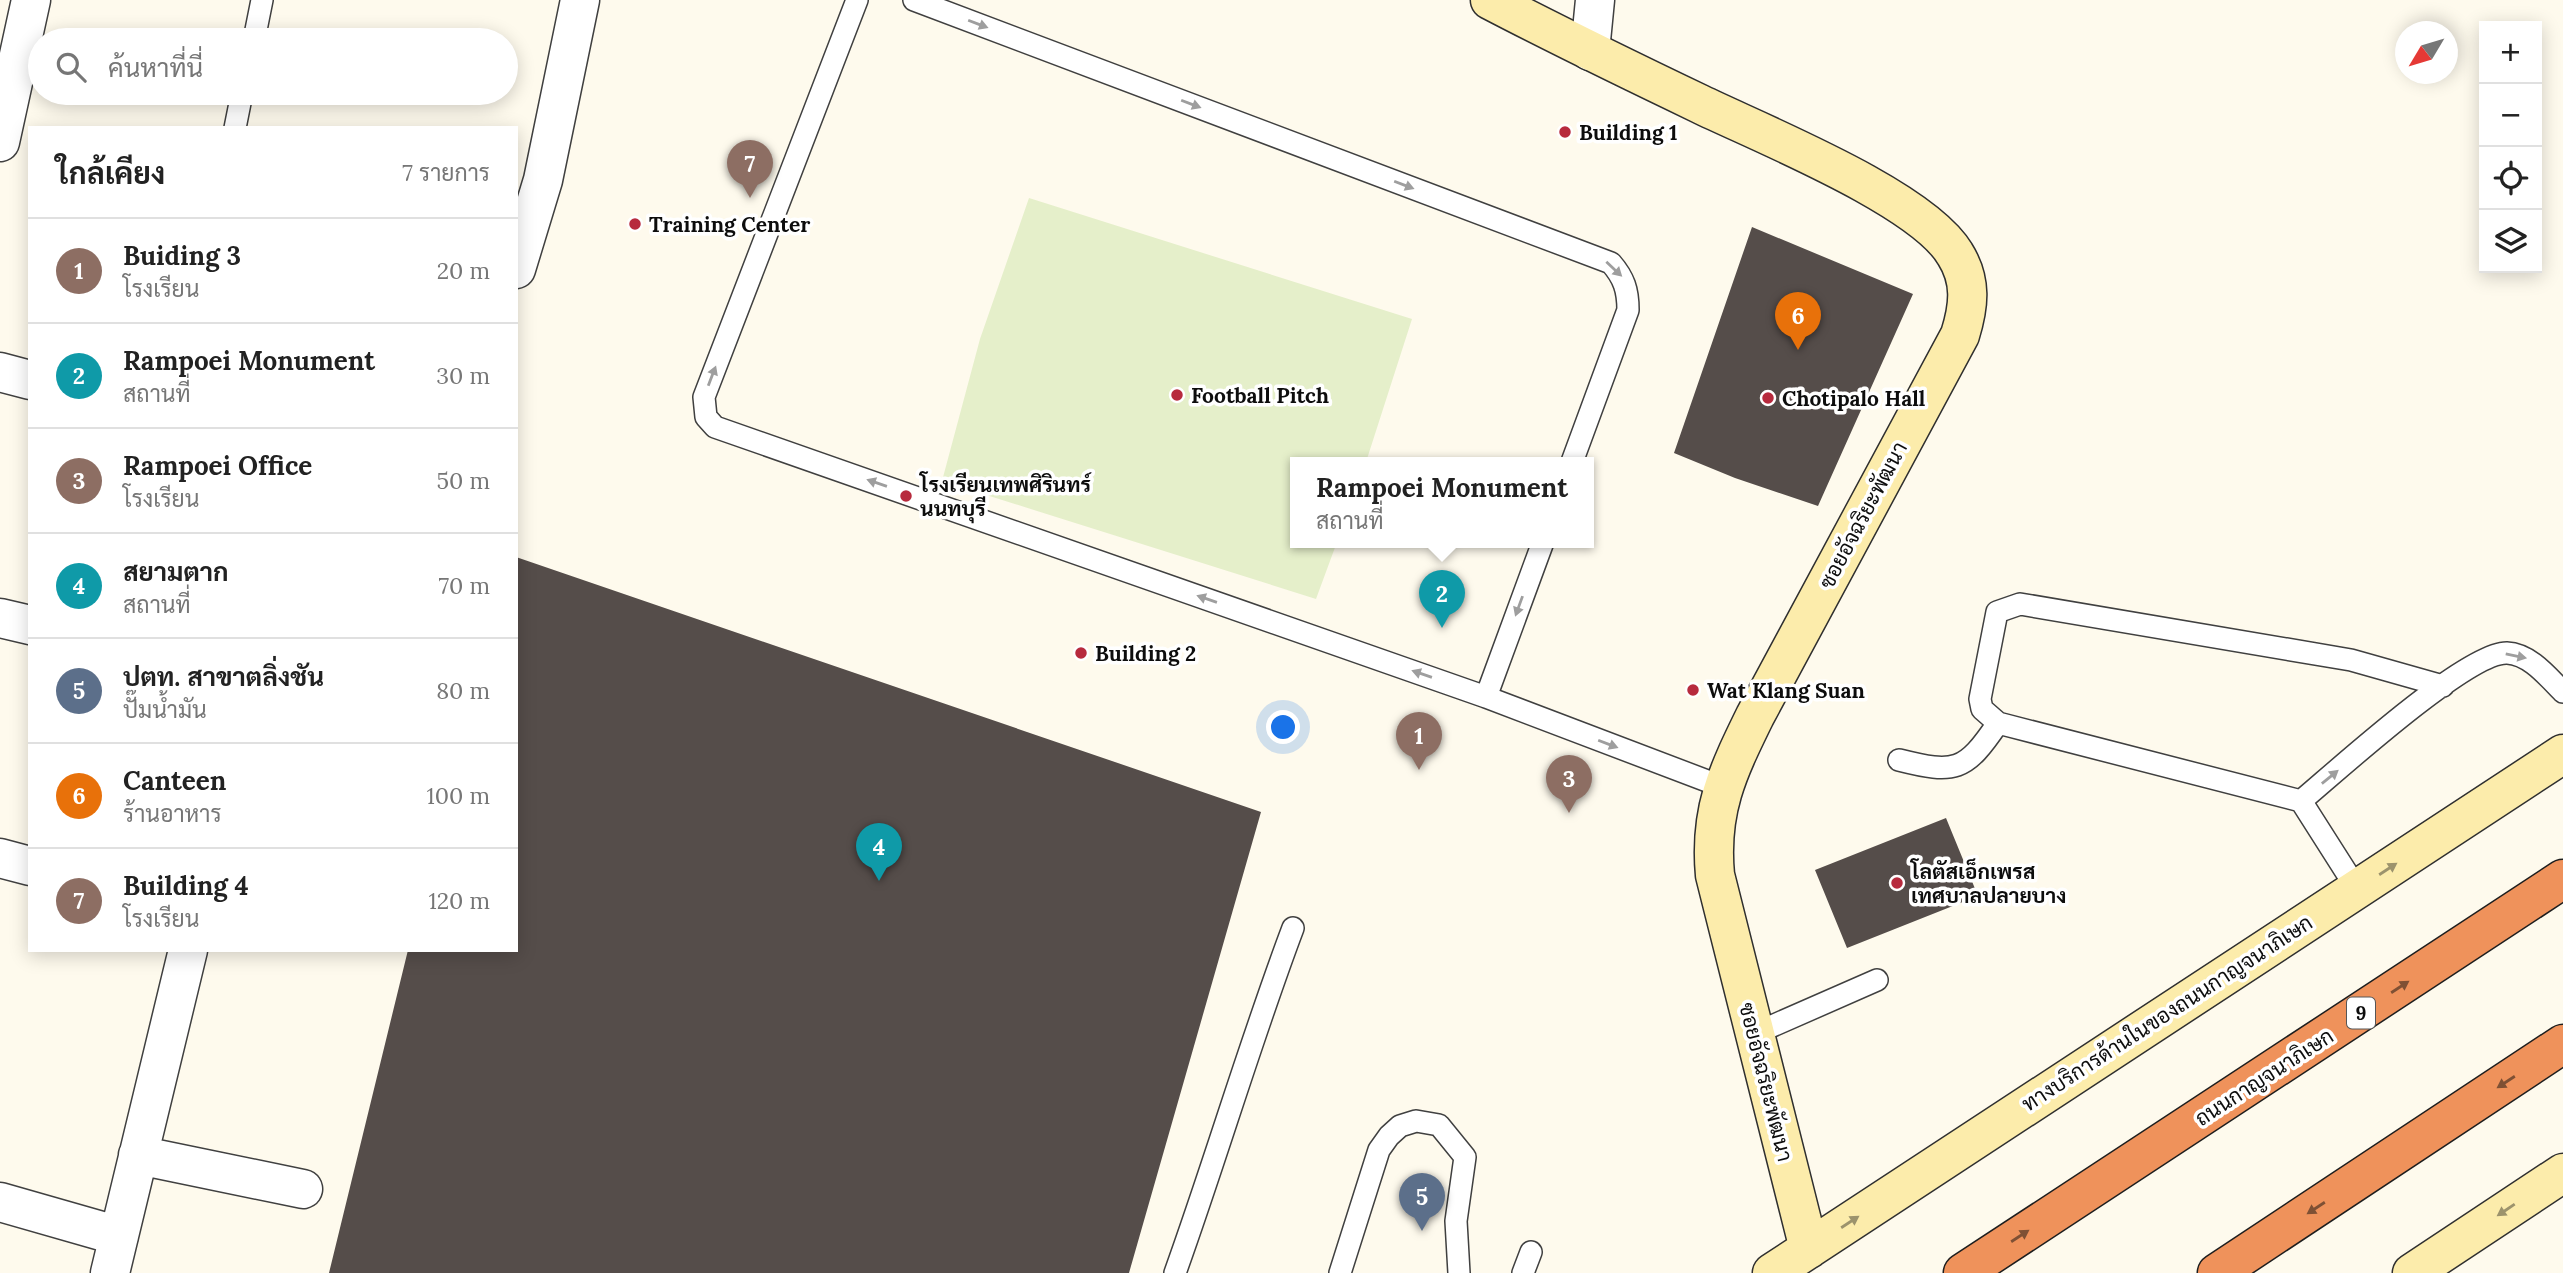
<!DOCTYPE html>
<html lang="th">
<meta charset="utf-8">
<style>
:root{--surface:#fff;--page:#f2f2f2;--text:#222;--muted:#767676;--line:#e0e0e0;--accent:#ea580c}
body{margin:0;font-family:Lora,Sarabun,serif;background:var(--page);color:var(--text)}
.controls{position:absolute;right:21px;top:21px;display:grid;overflow:hidden;border-radius:0px;box-shadow:0 4px 18px #0003}
.controls button{width:63px;height:63px;display:grid;place-items:center;padding:0;border:0;border-bottom:2px solid var(--line);background:var(--surface);color:var(--text);font:35px sans-serif}
.compass{position:absolute;left:2395px;top:21px;width:63px;height:63px;border-radius:50%;background:var(--surface);box-shadow:0 4px 18px #0003;rotate:232deg}
.you{position:absolute;left:1284px;top:728px;width:24px;height:24px;margin:-18px;border:5px solid #fff;border-radius:50%;background:#1a73e8;box-shadow:0 0 0 10px #1a73e833}
.badge{display:grid;place-items:center;width:46px;height:46px;border-radius:50%;background:var(--accent);color:#fff;font-size:23px;font-weight:700}
.pin{position:absolute;translate:-50% -58px;filter:drop-shadow(0 2px 4px #0008)}
.pin::after{content:'';position:absolute;top:37px;width:24px;height:21px;background:inherit;clip-path:polygon(0 0,100% 0,50% 100%)}
.popup{position:absolute;left:1290px;top:457px;width:304px;height:91px;box-sizing:border-box;display:grid;place-content:center;border-radius:0px;background:var(--surface);filter:drop-shadow(0 2px 5px #0005);font-size:23px;white-space:nowrap;color:var(--muted)}
.popup b{font-size:26px;color:var(--text)}
.popup::after{content:'';position:absolute;left:50%;top:100%;margin-left:-14px;border:14px solid transparent;border-top-color:var(--surface)}
.list{margin:0;padding:0;list-style:none}
h2{display:flex;justify-content:space-between;align-items:center;height:91px;margin:0;padding:0 28px;font-size:30px}
h2 small{font-size:23px;font-weight:400;color:var(--muted)}
.list li{display:grid;grid-template-columns:46px 1fr auto;gap:21px;align-items:center;box-sizing:border-box;height:105px;padding:0 28px;border-top:2px solid var(--line)}
.list b{display:block;font-size:26px;white-space:nowrap}
.list p{margin:0;font-size:23px;white-space:nowrap;color:var(--muted)}
.list em{font-size:23px;font-style:normal;color:var(--muted)}
.icon{flex:none;width:38px;height:38px;fill:none;stroke:currentColor;stroke-width:2;stroke-linecap:round;stroke-linejoin:round}
.map{position:relative;flex:none;width:2563px;height:1273px;overflow:hidden}
.search{position:absolute;background:var(--surface);box-shadow:0 4px 18px #0003;left:28px;top:28px;width:490px;height:77px;display:flex;align-items:center;gap:18px;box-sizing:border-box;padding:0 24px;border-radius:38px;color:var(--muted);font-size:26px}
.panel{position:absolute;background:var(--surface);box-shadow:0 4px 18px #0003;left:28px;top:126px;width:490px;height:826px;border-radius:0px}
.map>svg:first-child{display:block}
.pitch{fill:#e5efca}
.building{fill:#554d4a}
.lines{fill:none;stroke-linecap:round;stroke-linejoin:round}
.lane-casing{stroke:#404040;stroke-width:24}
.street-casing{stroke:#404040;stroke-width:41}
.secondary-casing{stroke:#2f2f2f;stroke-width:41}
.highway-casing{stroke:#1e1e1e;stroke-width:41}
.lane{stroke:#fff;stroke-width:21}
.street{stroke:#fff;stroke-width:38}
.secondary{stroke:#fcecab;stroke-width:38}
.highway{stroke:#ef925b;stroke-width:38}
.oneway{fill:#9e9e9e}
.oneway2{fill:#9c936c}
.oneway3{fill:#7e5034}
.poi-dot{fill:#b72a3d;stroke:#fff;stroke-width:2.5}
.labels{text-anchor:middle;dominant-baseline:central;stroke-width:7;stroke-linejoin:round;paint-order:stroke}
.shield{fill:#fff;stroke:#565656;stroke-width:2}
.shield-label{font-size:19px;font-weight:bold;fill:#0d0d0d}
.poi-label{font-size:21px;font-weight:bold;fill:#0d0d0d;stroke:#fff;text-anchor:start}
.street-label{font-size:21px;fill:#0d0d0d;stroke:#fff}
</style>
<div class="map">
<svg width="2563" height="1273" viewBox="0 0 2563 1273">
<rect width="100%" height="100%" fill="#fefaed"/>
<path class="pitch" d="M 1029,198 L 1412,319 L 1366,462 L 1295,462 L 1295,542 L 1337,542 L 1316,599 L 942,481 L 980,339 Z"/>
<path class="building" d="M 1752,227 L 1913,294 L 1818,506 L 1735,478 L 1674,453 Z
M 516,557 L 1261,812 L 1129,1273 L 329,1273 L 408,950 L 516,950 Z
M 1946,818 L 1978,896 L 1847,948 L 1815,870 Z"/>
<g class="lines">
<g class="lane-casing">
<path id="lane" d="M 857,0 L 704,397 L 706,417 L 715,427 L 1486,697
M 914,0 L 1611,263 C 1624,278 1628,290 1628,310 L 1572,462
M 254,40 L 262,0
M 235,128 L 242,93
M 1543,542 L 1486,697 L 1723,787
M 1899,760 C 1955,774 1965,772 1998,723
M 2301,801 L 1998,723 L 1982,709 L 1980,699 L 1997,612 L 2020,604 L 2351,660 L 2443,686
M 2357,889 L 2301,801 C 2337,771 2467,652 2507,653 C 2530,654 2548,677 2563,692
M 1754,1034 L 1877,980
M 1175,1273 C 1216,1159 1250,1042 1293,928
M 1340,1273 L 1379,1150 L 1389,1136 L 1400,1126 L 1416,1121 L 1439,1125 L 1465,1157 L 1456,1221 L 1459,1273
M 1523,1273 L 1531,1252"/>
</g>
<g class="street-casing">
<path id="street" d="M 1590,51 L 1595,0
M 0,142 L 31,0
M 516,269 L 543,180 L 580,0
M 0,372 L 30,380
M 0,618 L 30,625
M 0,858 L 30,866
M 138,1155 L 303,1189
M 0,1202 L 119,1236
M 110,1273 L 188,950"/>
</g>
<g class="secondary-casing">
<path id="secondary" d="M 1490,0 C 1559,36 1629,70 1700,104 C 1762,134 1922,198 1955,254 C 1972,281 1969,306 1960,335 L 1755,716 C 1727,773 1709,811 1715,875 L 1809,1249
M 1772,1273 L 2563,754
M 2412,1273 L 2563,1173"/>
</g>
<g class="highway-casing">
<path id="highway" d="M 1963,1273 L 2563,879
M 2217,1273 L 2563,1044"/>
</g>
<use href="#lane" class="lane"/>
<use href="#street" class="street"/>
<use href="#secondary" class="secondary"/>
<use href="#highway" class="highway"/>
</g>
<defs><path id="oneway-solid" d="M-6-.8H1V-3.2L6.5 0L1 3.2V.8H-6Z" transform="scale(1.75)"/></defs>
<g class="oneway">
<use href="#oneway-solid" transform="translate(978 24) rotate(21)"/>
<use href="#oneway-solid" transform="translate(1191 104) rotate(21)"/>
<use href="#oneway-solid" transform="translate(1404 185) rotate(21)"/>
<use href="#oneway-solid" transform="translate(1614 269) rotate(43)"/>
<use href="#oneway-solid" transform="translate(712 376) rotate(-69)"/>
<use href="#oneway-solid" transform="translate(877 483) rotate(-161)"/>
<use href="#oneway-solid" transform="translate(1207 599) rotate(-161)"/>
<use href="#oneway-solid" transform="translate(1519 606) rotate(110)"/>
<use href="#oneway-solid" transform="translate(2516 656) rotate(12)"/>
<use href="#oneway-solid" transform="translate(1422 674) rotate(-161)"/>
<use href="#oneway-solid" transform="translate(1608 744) rotate(21)"/>
<use href="#oneway-solid" transform="translate(2330 777) rotate(-39)"/>
</g>
<g class="oneway2">
<use href="#oneway-solid" transform="translate(2388 869) rotate(-33)"/>
<use href="#oneway-solid" transform="translate(2506 1210) rotate(146)"/>
<use href="#oneway-solid" transform="translate(1850 1222) rotate(-33)"/>
</g>
<g class="oneway3">
<use href="#oneway-solid" transform="translate(2400 987) rotate(-33)"/>
<use href="#oneway-solid" transform="translate(2506 1082) rotate(147)"/>
<use href="#oneway-solid" transform="translate(2316 1208) rotate(147)"/>
<use href="#oneway-solid" transform="translate(2020 1236) rotate(-33)"/>
</g>
<g class="poi-dot">
<circle cx="1565" cy="132" r="7"/>
<circle cx="635" cy="224" r="7"/>
<circle cx="1177" cy="395" r="7"/>
<circle cx="1768" cy="398" r="7"/>
<circle cx="906" cy="496" r="7"/>
<circle cx="1081" cy="653" r="7"/>
<circle cx="1693" cy="690" r="7"/>
<circle cx="1897" cy="883" r="7"/>
</g>
<g class="labels">
<rect class="shield" x="2347" y="997.5" width="28" height="31" rx="5"/>
<g class="shield-label">
<text x="2361" y="1013">9</text>
</g>
<g class="poi-label">
<text x="1579" y="132">Building 1</text>
<text x="649" y="224">Training Center</text>
<text x="1191" y="395">Football Pitch</text>
<text x="1782" y="398">Chotipalo Hall</text>
<text x="920" y="484">โรงเรียนเทพศิรินทร์<tspan x="920" dy="24">นนทบุรี</tspan></text>
<text x="1095" y="653">Building 2</text>
<text x="1707" y="690">Wat Klang Suan</text>
<text x="1911" y="871">โลตัสเอ็กเพรส<tspan x="1911" dy="24">เทศบาลปลายบาง</tspan></text>
</g>
<g class="street-label">
<text transform="translate(1863 515) rotate(-62)">ซอยอัจฉริยะพัฒนา</text>
<text transform="translate(2167 1013) rotate(-33)">ทางบริการด้านในของถนนกาญจนาภิเษก</text>
<text transform="translate(2264 1077) rotate(-33)">ถนนกาญจนาภิเษก</text>
<text transform="translate(1766 1082) rotate(76)">ซอยอัจฉริยะพัฒนา</text>
</g>
</g>
</svg>
<div class="controls">
<button>+</button>
<button>−</button>
<button><svg class="icon" aria-label="locate" viewBox="0 0 24 24"><circle cx="12" cy="12" r="6"/><path d="M12 2v4M12 18v4M2 12h4M18 12h4"/></svg></button>
<button><svg class="icon" aria-label="layers" viewBox="0 0 24 24"><path d="M12 4l9 5-9 5-9-5zM3 14l9 5 9-5"/></svg></button>
</div>
<svg class="compass" viewBox="-18 -18 36 36"><path d="M0-13l5 13h-10z" fill="#e53935"/><path d="M0 13l5-13h-10z" fill="#767676"/></svg>
<div class="you"></div>
<div class="pin badge" style="left:1419px;top:770px;background:#8d6e63">1</div>
<div class="pin badge" style="left:1442px;top:628px;background:#0f9aa8">2</div>
<div class="popup"><b>Rampoei Monument</b>สถานที่</div>
<div class="pin badge" style="left:1569px;top:813px;background:#8d6e63">3</div>
<div class="pin badge" style="left:879px;top:881px;background:#0f9aa8">4</div>
<div class="pin badge" style="left:1422px;top:1231px;background:#5c6f8a">5</div>
<div class="pin badge" style="left:1798px;top:350px;background:#e8710a">6</div>
<div class="pin badge" style="left:750px;top:198px;background:#8d6e63">7</div>
<div class="search"><svg class="icon" aria-label="search" viewBox="0 0 24 24"><circle cx="10" cy="10" r="6"/><path d="M15 15l6 6"/></svg>ค้นหาที่นี่</div>
<section class="panel">
<h2>ใกล้เคียง<small>7 รายการ</small></h2>
<ul class="list">
<li><span class="badge" style="background:#8d6e63">1</span><div><b>Buiding 3</b><p>โรงเรียน</p></div><em>20 m</em></li>
<li><span class="badge" style="background:#0f9aa8">2</span><div><b>Rampoei Monument</b><p>สถานที่</p></div><em>30 m</em></li>
<li><span class="badge" style="background:#8d6e63">3</span><div><b>Rampoei Office</b><p>โรงเรียน</p></div><em>50 m</em></li>
<li><span class="badge" style="background:#0f9aa8">4</span><div><b>สยามตาก</b><p>สถานที่</p></div><em>70 m</em></li>
<li><span class="badge" style="background:#5c6f8a">5</span><div><b>ปตท. สาขาตลิ่งชัน</b><p>ปั๊มน้ำมัน</p></div><em>80 m</em></li>
<li><span class="badge" style="background:#e8710a">6</span><div><b>Canteen</b><p>ร้านอาหาร</p></div><em>100 m</em></li>
<li><span class="badge" style="background:#8d6e63">7</span><div><b>Building 4</b><p>โรงเรียน</p></div><em>120 m</em></li>
</ul>
</section>
</div>
